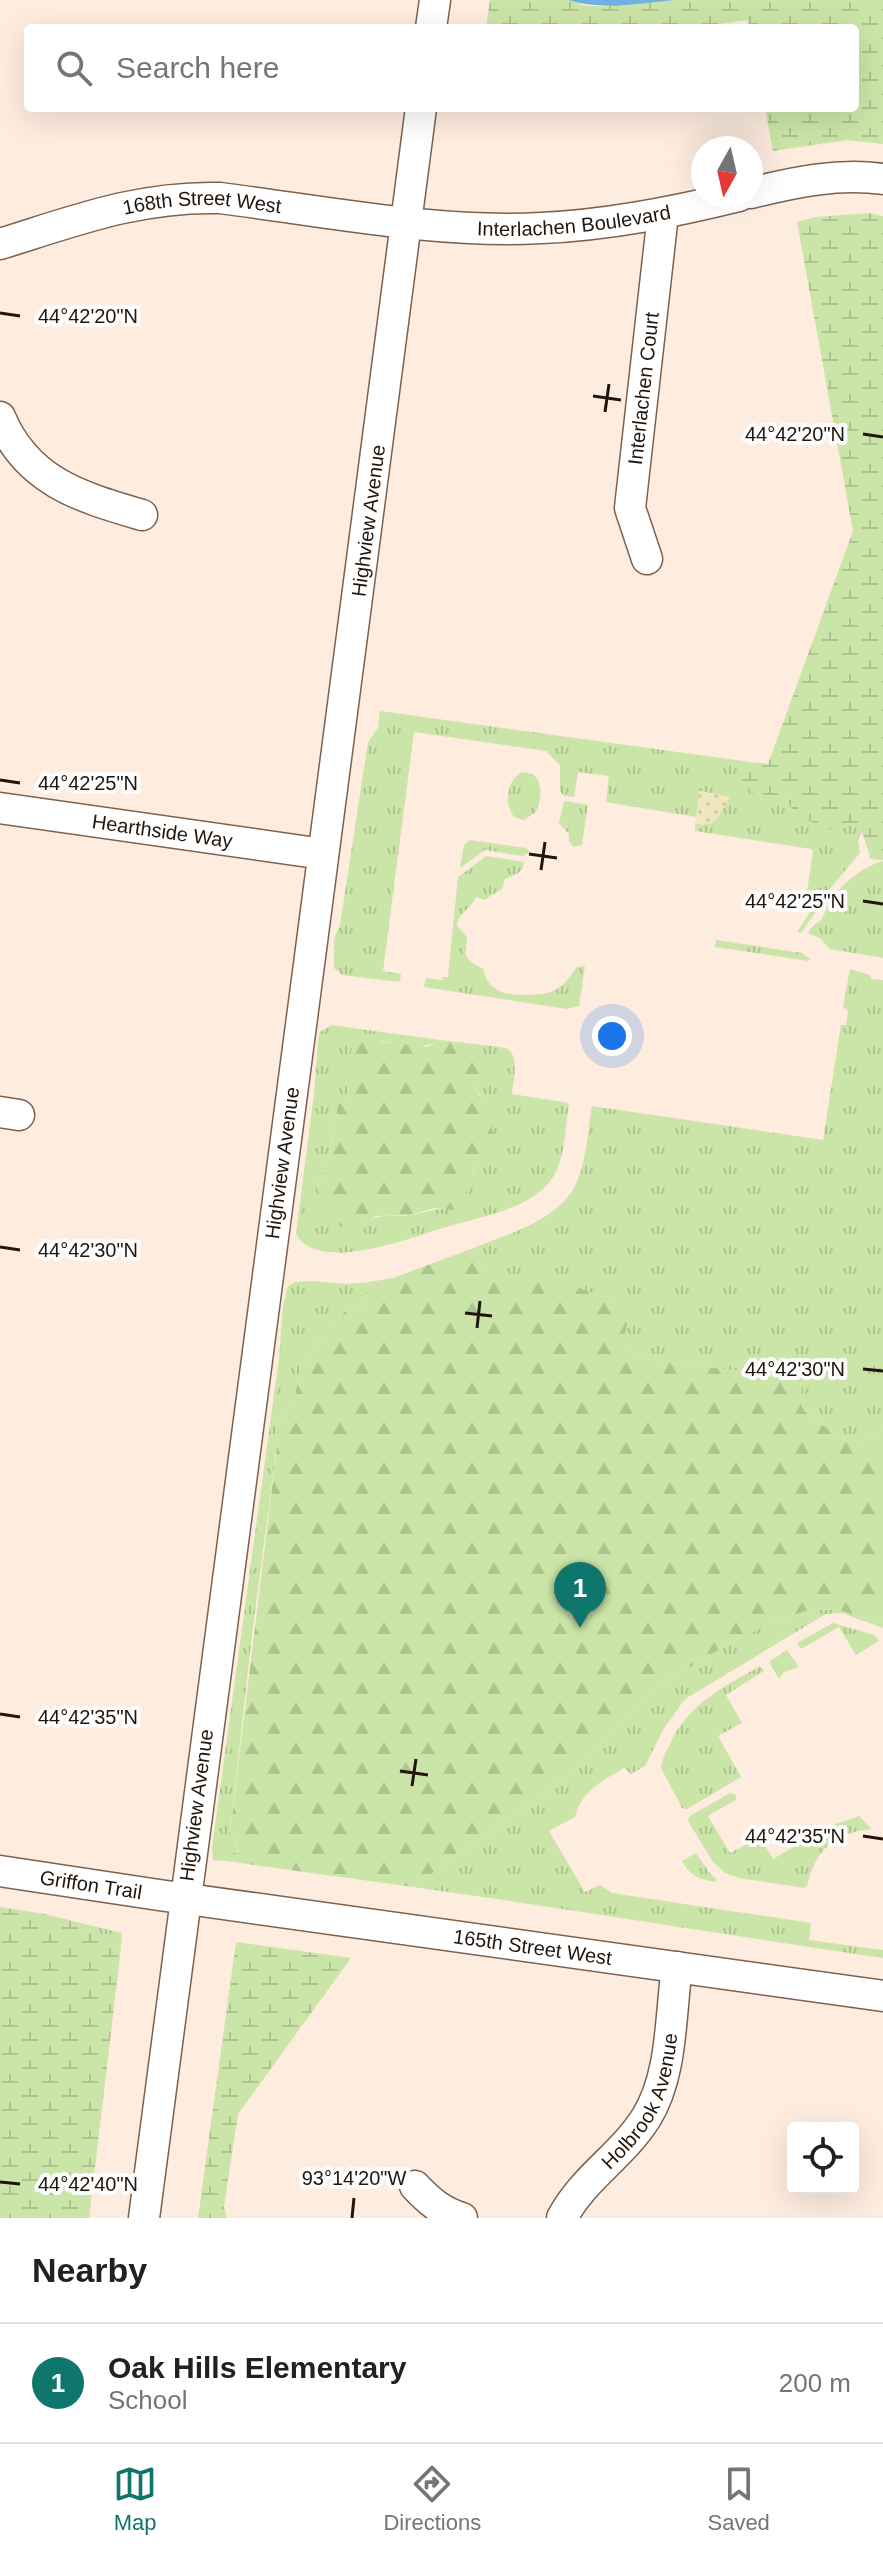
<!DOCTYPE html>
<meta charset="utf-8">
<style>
:root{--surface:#fff;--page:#f6f6f6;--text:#202124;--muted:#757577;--line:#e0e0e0;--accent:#0f766e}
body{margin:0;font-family:Helvetica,sans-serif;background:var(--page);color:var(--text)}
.controls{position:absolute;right:24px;bottom:24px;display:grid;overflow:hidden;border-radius:8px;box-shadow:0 8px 32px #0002}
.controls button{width:72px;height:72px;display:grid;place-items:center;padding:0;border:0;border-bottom:2px solid var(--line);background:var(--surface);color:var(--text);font:40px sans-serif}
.compass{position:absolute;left:691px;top:136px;width:72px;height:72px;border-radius:50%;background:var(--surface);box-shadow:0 8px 32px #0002;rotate:188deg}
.you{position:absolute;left:612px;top:1036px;width:28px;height:28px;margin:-20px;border:6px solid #fff;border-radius:50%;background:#1a73e8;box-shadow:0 0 0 12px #1a73e833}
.badge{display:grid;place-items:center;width:52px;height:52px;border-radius:50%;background:var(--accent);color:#fff;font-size:26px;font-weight:700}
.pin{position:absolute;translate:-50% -66px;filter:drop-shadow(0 2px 4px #0008)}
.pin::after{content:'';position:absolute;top:42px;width:28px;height:24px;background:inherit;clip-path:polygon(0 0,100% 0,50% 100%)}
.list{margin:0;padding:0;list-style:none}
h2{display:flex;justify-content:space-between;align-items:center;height:104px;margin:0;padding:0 32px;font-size:34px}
h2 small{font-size:26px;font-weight:400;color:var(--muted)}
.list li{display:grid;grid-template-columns:52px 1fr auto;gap:24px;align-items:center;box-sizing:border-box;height:120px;padding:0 32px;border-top:2px solid var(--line)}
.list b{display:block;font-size:30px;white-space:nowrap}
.list p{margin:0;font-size:26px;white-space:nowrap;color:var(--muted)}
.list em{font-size:26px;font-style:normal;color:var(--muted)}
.icon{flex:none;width:44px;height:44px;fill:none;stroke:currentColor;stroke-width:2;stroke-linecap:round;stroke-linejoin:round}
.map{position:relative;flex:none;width:883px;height:2218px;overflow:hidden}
.search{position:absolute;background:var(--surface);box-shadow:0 8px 32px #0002;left:24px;right:24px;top:24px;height:88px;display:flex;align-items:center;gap:20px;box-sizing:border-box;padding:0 28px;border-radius:8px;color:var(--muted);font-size:30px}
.sheet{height:224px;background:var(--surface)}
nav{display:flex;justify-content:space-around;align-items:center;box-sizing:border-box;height:112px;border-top:2px solid var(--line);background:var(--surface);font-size:22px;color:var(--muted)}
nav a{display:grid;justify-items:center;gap:4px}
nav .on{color:var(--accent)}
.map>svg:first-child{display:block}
.grass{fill:url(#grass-tufts)}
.forest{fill:url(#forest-firs)}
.wetland{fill:url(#wetland-marsh)}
.sand{fill:url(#sand-dots)}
.water{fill:url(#water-waves)}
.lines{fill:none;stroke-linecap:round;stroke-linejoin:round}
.minor-casing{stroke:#7c624e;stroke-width:33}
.minor{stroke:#fff;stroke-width:30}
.ticks{fill:none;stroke:#21160e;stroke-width:3}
.labels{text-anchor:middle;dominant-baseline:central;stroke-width:8;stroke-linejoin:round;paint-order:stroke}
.street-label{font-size:20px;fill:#21160e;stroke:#fdfdfd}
.ticks-label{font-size:20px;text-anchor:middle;fill:#21160e;stroke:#fdfdfd;stroke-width:8;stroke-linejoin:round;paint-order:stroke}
</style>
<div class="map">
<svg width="883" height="2218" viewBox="0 0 883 2218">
<defs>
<pattern id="grass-tufts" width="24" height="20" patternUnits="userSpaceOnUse" patternTransform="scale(2)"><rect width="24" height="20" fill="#cbe5a8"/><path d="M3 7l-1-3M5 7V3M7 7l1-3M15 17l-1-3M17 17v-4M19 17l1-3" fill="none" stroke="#aec48f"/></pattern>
<pattern id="forest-firs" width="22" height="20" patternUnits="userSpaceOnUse" patternTransform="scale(2)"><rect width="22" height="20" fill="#cbe5a8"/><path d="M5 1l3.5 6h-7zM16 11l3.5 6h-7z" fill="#aec48f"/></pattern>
<pattern id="wetland-marsh" width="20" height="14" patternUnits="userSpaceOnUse" patternTransform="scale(2)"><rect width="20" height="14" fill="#cbe5a8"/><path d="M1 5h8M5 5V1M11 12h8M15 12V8" fill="none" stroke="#aec48f"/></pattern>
<pattern id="sand-dots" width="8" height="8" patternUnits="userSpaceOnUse" patternTransform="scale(2)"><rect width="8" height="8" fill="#f0e7c1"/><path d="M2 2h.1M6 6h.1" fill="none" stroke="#cec5a5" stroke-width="1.8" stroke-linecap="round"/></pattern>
<pattern id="water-waves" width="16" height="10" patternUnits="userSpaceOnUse" patternTransform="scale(2)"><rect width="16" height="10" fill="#71b1e2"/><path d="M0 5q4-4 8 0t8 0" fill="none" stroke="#5c8fb6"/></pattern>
</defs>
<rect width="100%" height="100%" fill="#feecdf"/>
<path class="grass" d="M 380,711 L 743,761 L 740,772 L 754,793 L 784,798 L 796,814 L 854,824 L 862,832 L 858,840 L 860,853 L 823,897 L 817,910 L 801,933 L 797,932 L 810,912 L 806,899 L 813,851 L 811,849 L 695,831 L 695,823 L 703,825 L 723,808 L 729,797 L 700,791 L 696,817 L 606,802 L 609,776 L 578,772 L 574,797 L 564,796 L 560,791 L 560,765 L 546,751 L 414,732 L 383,971 L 401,974 L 400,982 L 342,975 L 334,968 L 334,939 L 340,925 L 368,742 L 378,728 Z
M 522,772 L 533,774 C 544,784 541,799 536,812 L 524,820 L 514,817 C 504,803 506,781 522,772 Z
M 564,801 L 588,805 L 582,845 L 574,847 L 569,841 L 569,834 L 559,823 Z
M 470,840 L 526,848 L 530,852 L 523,856 L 485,850 L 460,868 L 464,845 Z
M 486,856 L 524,862 C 523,873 515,875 505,879 L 502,889 L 484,900 L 476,897 C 471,909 459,912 457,925 L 467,937 L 465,954 L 471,962 L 483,969 C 489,994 508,995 529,995 C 538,994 546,995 555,990 C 565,985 570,976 577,967 L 585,966 L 579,1006 L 567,1009 L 424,987 L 426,978 L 442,980 L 443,977 L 448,977 L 458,877 Z
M 883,861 L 883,958 L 830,949 L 820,938 L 808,933 C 811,926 815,925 821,920 C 825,915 826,908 829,903 C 841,884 862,867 883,861 Z
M 716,940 L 802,953 L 810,959 L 809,961 L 715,947 Z
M 850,969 L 870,975 L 871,979 L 883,980 L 883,1428 C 859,1452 842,1441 819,1422 C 814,1418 807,1414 804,1410 C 797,1401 804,1390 801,1380 L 637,1357 L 622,1341 L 611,1299 C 565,1284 542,1280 494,1283 L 471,1249 C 507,1234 563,1220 578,1179 C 587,1156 588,1130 592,1106 L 823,1140 L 841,1025 L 846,1025 L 848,1010 L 843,1007 Z
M 331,1025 L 440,1040 C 420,1051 404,1046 382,1041 L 345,1078 L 349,1095 L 338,1105 L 328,1162 L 317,1188 L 361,1226 C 383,1211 387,1218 410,1215 C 429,1212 434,1208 455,1209 L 474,1172 L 481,1096 L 474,1085 L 483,1054 L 483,1045 C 490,1046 503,1046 509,1050 C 519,1057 513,1084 512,1094 L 569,1103 C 565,1128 566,1165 547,1185 C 522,1211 479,1217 446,1227 C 413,1237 319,1275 296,1234 L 314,1093 L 318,1040 L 320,1032 Z
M 310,1281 L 347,1284 L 369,1282 L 365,1305 L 348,1309 L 329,1325 L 300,1371 L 293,1405 L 282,1406 L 252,1635 L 230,1832 L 238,1850 L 226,1861 L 213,1860 L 212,1848 L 279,1358 L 283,1305 L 288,1286 L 295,1282 Z
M 812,1609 L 839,1610 L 883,1624 L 883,1628 L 842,1613 L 826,1614 L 685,1699 L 663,1730 L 645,1766 L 631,1774 L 624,1768 C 601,1782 582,1790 575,1817 L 549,1831 L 585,1892 L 600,1885 L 612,1893 L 811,1923 L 809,1940 L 883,1950 L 883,1958 C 726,1935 570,1909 413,1887 L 570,1775 L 657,1687 L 735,1640 L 778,1620 Z
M 833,1623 L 874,1635 L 879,1641 L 856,1655 L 839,1627 L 801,1649 L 797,1643 Z
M 787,1650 L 799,1667 L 784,1672 L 779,1679 L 769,1662 Z
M 760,1666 L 764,1671 L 726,1695 L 742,1723 L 718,1736 L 741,1777 L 687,1809 L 682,1808 L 661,1768 C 662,1759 666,1752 670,1744 C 687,1704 724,1687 760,1666 Z
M 730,1793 L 735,1794 L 737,1799 L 708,1816 L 730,1853 L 760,1837 L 773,1859 L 830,1826 L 859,1816 L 872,1829 C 834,1833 816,1849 807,1886 L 804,1888 L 739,1878 L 725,1873 L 713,1862 L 688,1821 L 690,1816 Z
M 696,1853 L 709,1872 L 716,1879 L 715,1882 C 699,1879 690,1876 682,1861 Z
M 60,1918 L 122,1933 L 121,1948 L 106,1943 L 89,1929 Z"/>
<path class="forest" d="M 365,1040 L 427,1047 L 440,1040 L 483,1045 L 485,1074 L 474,1086 C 488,1109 500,1129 487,1155 L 476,1154 C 474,1175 469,1193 455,1210 L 434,1208 L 410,1215 L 376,1216 L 361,1226 L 342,1227 L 327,1217 L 317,1188 L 328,1162 L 338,1105 L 349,1095 L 345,1078 L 352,1048 Z
M 471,1249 L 494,1282 L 533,1280 L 569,1285 L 611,1299 L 628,1320 L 623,1341 L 637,1357 L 801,1380 C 804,1390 797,1401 804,1410 C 807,1414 814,1418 819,1422 C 842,1441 859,1452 883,1428 L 883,1624 L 839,1610 L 812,1609 L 778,1620 L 735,1640 L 657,1687 L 570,1775 L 413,1887 L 226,1861 L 232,1854 L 239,1851 L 230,1832 L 282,1405 L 293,1405 L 300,1371 L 329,1325 L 348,1309 L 365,1305 L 369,1282 L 393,1278 Z"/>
<path class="wetland" d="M 490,0 L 568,0 L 587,6 L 608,6 L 676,0 L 883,0 L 883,144 L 847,140 L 773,151 L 765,108 L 855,108 L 855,28 L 750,28 L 747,20 L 689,28 L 486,28 Z
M 869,213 L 883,216 L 883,860 L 871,859 L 862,832 L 854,824 L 827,830 L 796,814 L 784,798 L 754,793 L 742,783 L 740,771 L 743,761 L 768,764 L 853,531 L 797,222 L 816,217 Z
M 0,1907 C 29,1912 62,1914 88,1929 C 100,1935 107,1943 121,1948 L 89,2218 L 0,2218 Z
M 236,1942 L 351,1958 L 238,2114 L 224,2207 L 227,2218 L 198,2218 Z"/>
<path class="sand" d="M 700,791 L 730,797 L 717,819 L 710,824 L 695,823 Z"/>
<path class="water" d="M 568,0 L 676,0 C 640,3 604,11 568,0 Z"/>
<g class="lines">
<g class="minor-casing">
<g id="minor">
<path d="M 431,28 L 435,0"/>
<path d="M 751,193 C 795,182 838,173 883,179"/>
<path id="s1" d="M 0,244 C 77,220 139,196 220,198 C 323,211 439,234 541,228 C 609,225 674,212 739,196"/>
<path d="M 0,417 C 27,482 81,497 142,515"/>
<path id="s2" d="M 647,559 L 630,508 L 663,214"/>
<path id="s3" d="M 0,808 L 323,854"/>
<path d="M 0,1112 L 19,1115"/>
<path id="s4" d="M 0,1871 L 159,1895 L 883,1996"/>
<path d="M 415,2186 C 429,2201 442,2212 462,2218"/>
<path id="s5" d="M 144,2218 C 230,1514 334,812 421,108"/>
<path id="s6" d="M 562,2218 C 583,2178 622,2156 646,2118 C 673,2075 670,2016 677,1967"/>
</g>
</g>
<use href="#minor" class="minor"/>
</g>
<path class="ticks" d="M 0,313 L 20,316M 593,396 L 621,400M 605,412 L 609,384M 863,434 L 883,437M 0,780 L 20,783M 529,854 L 557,858M 541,870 L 545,842M 863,901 L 883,904M 0,1247 L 20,1250M 465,1313 L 492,1316M 477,1328 L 480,1301M 863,1369 L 883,1371M 0,1714 L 20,1717M 400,1771 L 428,1775M 412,1786 L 416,1759M 863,1836 L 883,1839M 0,2182 L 20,2184M 352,2218 L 354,2198"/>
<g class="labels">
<g class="street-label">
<text stroke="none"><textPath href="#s1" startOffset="208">168th Street West</textPath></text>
<text stroke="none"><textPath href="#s1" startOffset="582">Interlachen Boulevard</textPath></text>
<text stroke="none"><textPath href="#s2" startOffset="174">Interlachen Court</textPath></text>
<text stroke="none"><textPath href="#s5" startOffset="1712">Highview Avenue</textPath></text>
<text stroke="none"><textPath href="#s3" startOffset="164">Hearthside Way</textPath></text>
<text stroke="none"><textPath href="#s5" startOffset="1064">Highview Avenue</textPath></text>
<text stroke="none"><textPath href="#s5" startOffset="416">Highview Avenue</textPath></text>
<text stroke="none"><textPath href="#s4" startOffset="92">Griffon Trail</textPath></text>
<text stroke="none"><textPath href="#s4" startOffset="538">165th Street West</textPath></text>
<text stroke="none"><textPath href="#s6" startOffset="144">Holbrook Avenue</textPath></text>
</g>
</g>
<g class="ticks-label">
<text x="88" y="323">44°42'20"N</text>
<text x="795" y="441">44°42'20"N</text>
<text x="88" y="790">44°42'25"N</text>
<text x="795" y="908">44°42'25"N</text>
<text x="88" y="1257">44°42'30"N</text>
<text x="795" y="1376">44°42'30"N</text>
<text x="88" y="1724">44°42'35"N</text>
<text x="795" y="1843">44°42'35"N</text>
<text x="354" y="2185">93°14'20"W</text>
<text x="88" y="2191">44°42'40"N</text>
</g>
</svg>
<div class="controls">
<button><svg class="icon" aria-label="locate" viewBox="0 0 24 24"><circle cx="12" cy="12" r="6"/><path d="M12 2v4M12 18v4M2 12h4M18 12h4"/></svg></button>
</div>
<svg class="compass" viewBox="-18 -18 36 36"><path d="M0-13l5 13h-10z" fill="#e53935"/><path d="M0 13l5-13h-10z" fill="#757577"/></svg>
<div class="you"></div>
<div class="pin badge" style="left:580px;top:1628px">1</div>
<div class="search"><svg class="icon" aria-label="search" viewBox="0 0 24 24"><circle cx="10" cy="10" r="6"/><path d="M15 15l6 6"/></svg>Search here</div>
</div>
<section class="sheet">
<h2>Nearby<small></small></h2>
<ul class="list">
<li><span class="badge">1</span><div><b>Oak Hills Elementary</b><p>School</p></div><em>200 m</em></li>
</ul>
</section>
<nav>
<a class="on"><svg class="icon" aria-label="map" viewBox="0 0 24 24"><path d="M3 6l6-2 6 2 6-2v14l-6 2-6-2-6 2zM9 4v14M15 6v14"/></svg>Map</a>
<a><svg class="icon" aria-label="directions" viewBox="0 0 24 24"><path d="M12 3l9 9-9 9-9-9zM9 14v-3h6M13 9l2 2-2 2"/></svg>Directions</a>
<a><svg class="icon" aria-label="saved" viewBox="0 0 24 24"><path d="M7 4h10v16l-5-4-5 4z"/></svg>Saved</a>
</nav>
